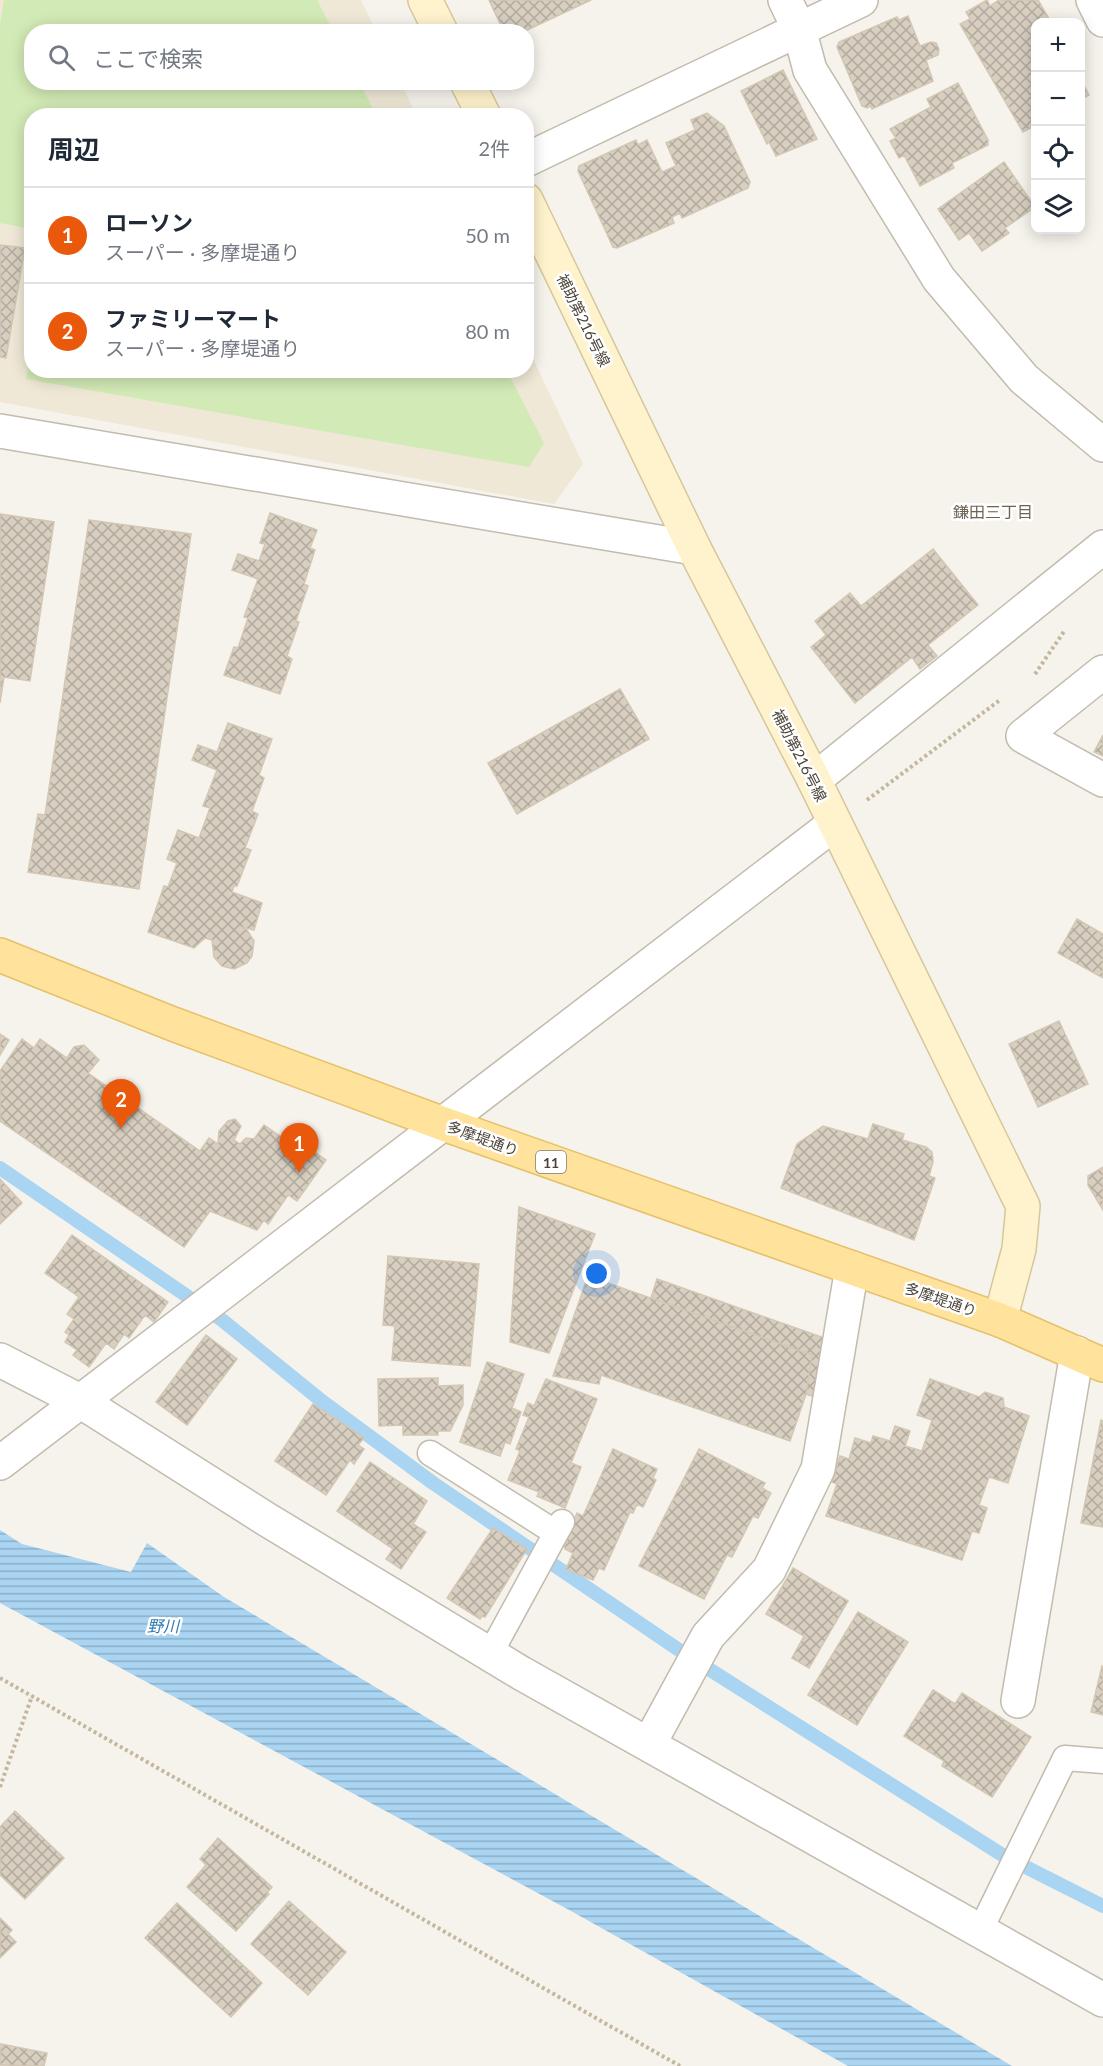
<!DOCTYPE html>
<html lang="ja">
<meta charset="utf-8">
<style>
:root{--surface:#fff;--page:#f6f6f7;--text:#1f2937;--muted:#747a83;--line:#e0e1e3;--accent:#ea580c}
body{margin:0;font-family:Lato,"Noto Sans JP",sans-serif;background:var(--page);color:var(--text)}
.controls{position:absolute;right:18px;top:18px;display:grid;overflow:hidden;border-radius:12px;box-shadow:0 3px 15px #0003}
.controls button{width:54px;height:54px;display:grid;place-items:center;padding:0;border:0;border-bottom:2px solid var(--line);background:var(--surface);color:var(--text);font:30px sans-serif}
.you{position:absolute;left:597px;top:1274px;width:21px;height:21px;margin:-15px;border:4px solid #fff;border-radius:50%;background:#1a73e8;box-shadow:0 0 0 9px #1a73e833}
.badge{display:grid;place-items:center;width:39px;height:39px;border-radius:50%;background:var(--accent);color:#fff;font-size:20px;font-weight:700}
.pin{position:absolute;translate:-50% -50px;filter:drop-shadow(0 2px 3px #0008)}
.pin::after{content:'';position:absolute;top:32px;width:21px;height:18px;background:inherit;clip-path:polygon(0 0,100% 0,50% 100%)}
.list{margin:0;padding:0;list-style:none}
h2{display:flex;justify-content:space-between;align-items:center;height:78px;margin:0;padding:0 24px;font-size:26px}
h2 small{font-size:20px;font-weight:400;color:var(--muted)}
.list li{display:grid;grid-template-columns:39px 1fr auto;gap:18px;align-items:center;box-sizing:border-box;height:96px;padding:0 24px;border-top:2px solid var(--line)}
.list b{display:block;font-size:22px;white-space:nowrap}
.list p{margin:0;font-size:20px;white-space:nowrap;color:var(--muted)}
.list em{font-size:20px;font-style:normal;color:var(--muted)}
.icon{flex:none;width:33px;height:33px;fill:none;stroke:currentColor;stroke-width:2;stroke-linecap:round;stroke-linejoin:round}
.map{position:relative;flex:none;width:1103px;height:2066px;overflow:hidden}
.search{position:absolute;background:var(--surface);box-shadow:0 3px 15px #0003;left:24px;top:24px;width:510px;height:66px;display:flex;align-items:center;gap:15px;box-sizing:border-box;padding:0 21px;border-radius:24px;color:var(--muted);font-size:22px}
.panel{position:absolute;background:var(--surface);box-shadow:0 3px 15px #0003;left:24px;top:108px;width:510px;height:270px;border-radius:24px}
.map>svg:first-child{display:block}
.education{fill:#efe8d6}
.green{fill:#d2eab5}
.water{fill:url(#water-rules)}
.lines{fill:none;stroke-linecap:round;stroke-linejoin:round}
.stream{stroke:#a9d4f2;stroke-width:14}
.building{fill:url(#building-cross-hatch);stroke:#d3c7b4;stroke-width:1.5}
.lane-casing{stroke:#c2bbae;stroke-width:27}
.street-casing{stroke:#c2bbae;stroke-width:36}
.secondary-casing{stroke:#d6c79b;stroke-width:36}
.primary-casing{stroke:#e6c16a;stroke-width:36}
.path{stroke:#c4b79f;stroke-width:4;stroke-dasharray:3 3;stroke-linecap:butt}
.lane{stroke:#fff;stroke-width:24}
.street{stroke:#fff;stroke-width:33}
.secondary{stroke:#fff3cd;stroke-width:33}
.primary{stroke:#ffe39c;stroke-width:33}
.labels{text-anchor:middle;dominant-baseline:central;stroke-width:5;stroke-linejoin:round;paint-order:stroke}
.shield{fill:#fff;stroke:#817c74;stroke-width:1.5}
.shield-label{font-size:14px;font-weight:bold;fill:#4b4439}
.street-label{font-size:15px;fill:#4b4439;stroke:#fff}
.neighbourhood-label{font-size:16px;fill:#6e6250;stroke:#fff}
.water-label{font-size:16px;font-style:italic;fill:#2e7ab2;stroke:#fff}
</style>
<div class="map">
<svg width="1103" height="2066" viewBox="0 0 1103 2066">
<defs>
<pattern id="water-rules" width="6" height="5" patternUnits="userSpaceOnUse" patternTransform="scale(1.5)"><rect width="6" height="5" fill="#a9d4f2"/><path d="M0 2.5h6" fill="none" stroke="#8caec5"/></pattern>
<pattern id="building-cross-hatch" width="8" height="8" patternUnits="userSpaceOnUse" patternTransform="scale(1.5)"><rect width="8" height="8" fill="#d8cfc1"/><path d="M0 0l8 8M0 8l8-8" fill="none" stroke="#b1aa9e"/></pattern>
</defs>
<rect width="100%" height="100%" fill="#f6f3ec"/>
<path class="education" d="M 0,0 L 361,0 L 376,31 L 32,32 L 32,82 L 401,83 L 416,115 L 32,116 L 32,370 L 526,370 L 527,346 L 583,464 L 554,504 L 0,402 Z"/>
<path class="green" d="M 4,0 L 317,0 L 333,31 L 32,32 L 32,82 L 360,83 L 376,115 L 32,116 L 31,229 L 0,223 L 0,26 Z
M 31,350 L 32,370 L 507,371 L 544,443 L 529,467 L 26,379 Z"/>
<path class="water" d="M 0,1530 L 22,1544 L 131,1572 L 147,1543 L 224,1597 L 1012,2066 L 848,2066 L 571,1911 L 0,1603 Z"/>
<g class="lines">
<path class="stream" d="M 0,1168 L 222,1320 L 323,1402 L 433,1483 L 682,1652 L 1004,1856 L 1103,1906"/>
</g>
<path class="building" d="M 489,0 L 591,0 L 523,32 L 504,32 Z
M 987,0 L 990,6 L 999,0 L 1038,0 L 1051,22 L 1036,22 L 1036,125 L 1023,132 L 960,24 L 970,19 L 966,12 Z
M 908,16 L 920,46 L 931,42 L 936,43 L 939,49 L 938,55 L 926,60 L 933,81 L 872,109 L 871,106 L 867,108 L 862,106 L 837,47 L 839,42 L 897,17 L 899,20 Z
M 783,70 L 817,139 L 776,156 L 769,142 L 767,144 L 741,91 Z
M 1080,73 L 1083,78 L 1081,80 L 1089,95 L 1080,100 Z
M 958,83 L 988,140 L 988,145 L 952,163 L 954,168 L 920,186 L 904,155 L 899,158 L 890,141 L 896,138 L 890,129 L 931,107 L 927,99 Z
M 707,113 L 724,126 L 750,182 L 748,188 L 682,218 L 680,213 L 672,217 L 674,223 L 617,248 L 613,247 L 578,171 L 579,166 L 636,140 L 638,145 L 647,140 L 662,172 L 676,166 L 666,143 L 695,130 L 691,120 Z
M 1004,162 L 1035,207 L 1005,228 L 1009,233 L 982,251 L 969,233 L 959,240 L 938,209 Z
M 0,245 L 25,248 L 6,358 L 0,357 Z
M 270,513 L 317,530 L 310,548 L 315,550 L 304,584 L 308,586 L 296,621 L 299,622 L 287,656 L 292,659 L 280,694 L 224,675 L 234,647 L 238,648 L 248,618 L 244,617 L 258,579 L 232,570 L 238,554 L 259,561 L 265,544 L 260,543 Z
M 0,514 L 54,522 L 30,681 L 4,677 L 0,703 Z
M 89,520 L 191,534 L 139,889 L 28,872 L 38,814 L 45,815 Z
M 933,549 L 978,605 L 928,645 L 937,656 L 920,669 L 912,657 L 855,703 L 811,647 L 826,635 L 815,621 L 850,593 L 861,606 Z
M 620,689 L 649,739 L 517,814 L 488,763 Z
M 228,723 L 272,739 L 259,775 L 264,778 L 252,811 L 258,814 L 245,848 L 251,850 L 237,886 L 234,886 L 232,892 L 262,903 L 254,930 L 241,927 L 247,930 L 254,941 L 252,956 L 247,963 L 234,969 L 222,966 L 214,957 L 212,940 L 205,938 L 194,948 L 148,932 L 164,886 L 168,887 L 177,863 L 167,859 L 178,830 L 199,838 L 210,808 L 203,806 L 217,770 L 192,760 L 198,745 L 217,752 Z
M 1103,735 L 1103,756 L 1094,752 Z
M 1077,919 L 1103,934 L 1103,978 L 1058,953 Z
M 1059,1021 L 1088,1084 L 1038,1107 L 1009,1044 Z
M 0,1034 L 9,1040 L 0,1055 Z
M 22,1039 L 34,1048 L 40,1039 L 67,1058 L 74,1047 L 84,1045 L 99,1060 L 88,1073 L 200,1151 L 209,1138 L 218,1144 L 219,1131 L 228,1121 L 235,1119 L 241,1126 L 234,1140 L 240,1144 L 246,1138 L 254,1139 L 264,1125 L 290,1143 L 294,1138 L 326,1160 L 297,1201 L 288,1195 L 268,1224 L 264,1220 L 257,1230 L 210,1211 L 184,1247 L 0,1121 L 0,1071 Z
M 873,1124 L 904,1134 L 902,1140 L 926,1147 L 932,1152 L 933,1162 L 929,1176 L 935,1178 L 914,1240 L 781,1188 L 797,1144 L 823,1126 L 868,1139 Z
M 1103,1167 L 1103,1210 L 1088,1185 L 1088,1176 Z
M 0,1179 L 22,1203 L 0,1224 Z
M 519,1207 L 595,1234 L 549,1353 L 510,1342 Z
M 72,1235 L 168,1302 L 154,1322 L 145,1315 L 129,1338 L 124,1334 L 114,1349 L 106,1343 L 89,1367 L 73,1355 L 77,1350 L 65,1342 L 69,1335 L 65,1332 L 74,1319 L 67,1314 L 79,1297 L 45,1273 Z
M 388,1256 L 479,1264 L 470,1366 L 392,1360 L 395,1326 L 383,1325 Z
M 588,1276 L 812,1355 L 806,1394 L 790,1441 L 601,1375 L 599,1384 L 553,1376 Z
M 657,1279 L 830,1340 L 822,1400 L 806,1394 L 812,1355 L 651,1298 Z
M 206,1335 L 237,1359 L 187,1425 L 156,1402 Z
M 487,1362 L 524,1374 L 512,1408 L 521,1412 L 510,1444 L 505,1442 L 500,1456 L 460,1442 Z
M 438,1378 L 438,1386 L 463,1385 L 463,1405 L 450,1431 L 438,1431 L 438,1435 L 403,1435 L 403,1425 L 379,1426 L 378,1379 Z
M 546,1379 L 597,1399 L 571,1463 L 581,1467 L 565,1508 L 537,1496 L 539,1492 L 508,1480 L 520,1451 L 516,1449 L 529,1417 L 523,1415 L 528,1403 L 534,1406 Z
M 930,1379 L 979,1397 L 985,1392 L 1003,1398 L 1004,1407 L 1029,1416 L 1008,1483 L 989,1477 L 979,1505 L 987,1508 L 979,1533 L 972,1531 L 962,1560 L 826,1516 L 837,1484 L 832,1482 L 840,1456 L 849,1459 L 855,1438 L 871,1443 L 873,1436 L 890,1441 L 895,1426 L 910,1431 L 905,1446 L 922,1451 L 932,1420 L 917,1415 Z
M 313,1404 L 364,1438 L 358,1445 L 364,1449 L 354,1464 L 350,1460 L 326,1495 L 275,1461 Z
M 1101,1420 L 1103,1421 L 1103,1527 L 1081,1523 Z
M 613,1449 L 657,1469 L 653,1478 L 656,1480 L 643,1507 L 637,1504 L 633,1513 L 630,1512 L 604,1570 L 599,1568 L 593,1580 L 566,1569 L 573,1553 L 565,1549 L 564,1544 L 577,1513 L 583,1516 Z
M 699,1449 L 765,1483 L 762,1488 L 771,1493 L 758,1518 L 753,1516 L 732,1557 L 727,1555 L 704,1599 L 639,1566 Z
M 370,1462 L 427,1501 L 413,1524 L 426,1532 L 401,1569 L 386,1559 L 393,1549 L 337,1511 Z
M 493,1528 L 527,1549 L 485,1617 L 482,1616 L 480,1619 L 447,1598 Z
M 793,1568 L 848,1601 L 809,1668 L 792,1658 L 804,1636 L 766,1614 Z
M 858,1612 L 908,1642 L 857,1725 L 808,1695 Z
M 1102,1666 L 1103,1667 L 1103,1715 L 1091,1712 Z
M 933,1690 L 955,1704 L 962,1693 L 1031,1737 L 992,1797 L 942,1766 L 944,1761 L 904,1736 Z
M 15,1811 L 64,1858 L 25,1899 L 0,1875 L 0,1827 Z
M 218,1838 L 272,1887 L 267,1893 L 269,1894 L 236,1931 L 187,1887 L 206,1865 L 200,1859 Z
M 289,1901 L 346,1952 L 308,1995 L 251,1944 Z
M 177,1903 L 262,1983 L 231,2017 L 145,1938 Z
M 0,1918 L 12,1930 L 8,1934 L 16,1942 L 0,1958 Z
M 1,2044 L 47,2053 L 44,2066 L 0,2065 Z"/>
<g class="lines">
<g class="lane-casing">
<path id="lane" d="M 430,1453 L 556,1533
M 490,1654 L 562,1522
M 980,1931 L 1065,1758 L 1103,1761"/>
</g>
<g class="street-casing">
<path id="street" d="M 785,0 L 799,29 L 810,70 L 939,279 L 1024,379 L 1103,445
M 1093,0 L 1103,20
M 526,160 L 861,0
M 0,431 L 694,548
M 1103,672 L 1023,736 L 1103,780
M 814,780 L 1103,547
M 0,1360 L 80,1401 L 266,1519 L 521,1673 L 1103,2000
M 0,1463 L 834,824
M 1018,1701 L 1077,1353
M 649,1744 L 708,1636 L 769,1570 L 818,1469 L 852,1268"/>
</g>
<g class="secondary-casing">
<path id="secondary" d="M 425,0 L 441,32
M 467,82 L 484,116
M 526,200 L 694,548 L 814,780 L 1023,1206 L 1019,1249 L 1000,1320"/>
</g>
<g class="primary-casing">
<path id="primary" d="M 0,955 L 173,1024 L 441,1123 L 1000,1320 L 1103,1365"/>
</g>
<path class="path" d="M 1035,674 L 1065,630
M 867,800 L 1000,700
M 0,1678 L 680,2066
M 0,1787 L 32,1696"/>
<use href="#lane" class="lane"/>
<use href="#street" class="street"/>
<use href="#secondary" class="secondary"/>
<use href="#primary" class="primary"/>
</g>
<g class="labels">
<rect class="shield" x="536" y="1151" width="30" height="22" rx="4.5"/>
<g class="shield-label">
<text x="551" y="1162">11</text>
</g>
<g class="street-label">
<text transform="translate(584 320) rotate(64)">補助第216号線</text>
<text transform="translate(800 755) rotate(63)">補助第216号線</text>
<text transform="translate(483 1138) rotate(20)">多摩堤通り</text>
<text transform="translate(941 1299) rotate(19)">多摩堤通り</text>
</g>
<g class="neighbourhood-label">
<text x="993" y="511">鎌田三丁目</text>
</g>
<g class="water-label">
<text x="163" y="1625">野川</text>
</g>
</g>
</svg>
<div class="controls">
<button>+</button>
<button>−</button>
<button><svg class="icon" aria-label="locate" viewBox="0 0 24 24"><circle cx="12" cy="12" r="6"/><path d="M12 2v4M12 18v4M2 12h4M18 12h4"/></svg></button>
<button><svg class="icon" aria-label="layers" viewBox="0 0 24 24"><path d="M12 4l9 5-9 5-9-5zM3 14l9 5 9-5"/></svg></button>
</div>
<div class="you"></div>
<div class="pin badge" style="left:299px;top:1173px">1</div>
<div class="pin badge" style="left:121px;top:1129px">2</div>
<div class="search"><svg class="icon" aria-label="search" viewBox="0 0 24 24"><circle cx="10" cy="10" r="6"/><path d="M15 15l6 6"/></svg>ここで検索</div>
<section class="panel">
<h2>周辺<small>2件</small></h2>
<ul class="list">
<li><span class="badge">1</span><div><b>ローソン</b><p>スーパー · 多摩堤通り</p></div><em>50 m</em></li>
<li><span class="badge">2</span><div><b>ファミリーマート</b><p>スーパー · 多摩堤通り</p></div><em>80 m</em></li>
</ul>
</section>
</div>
